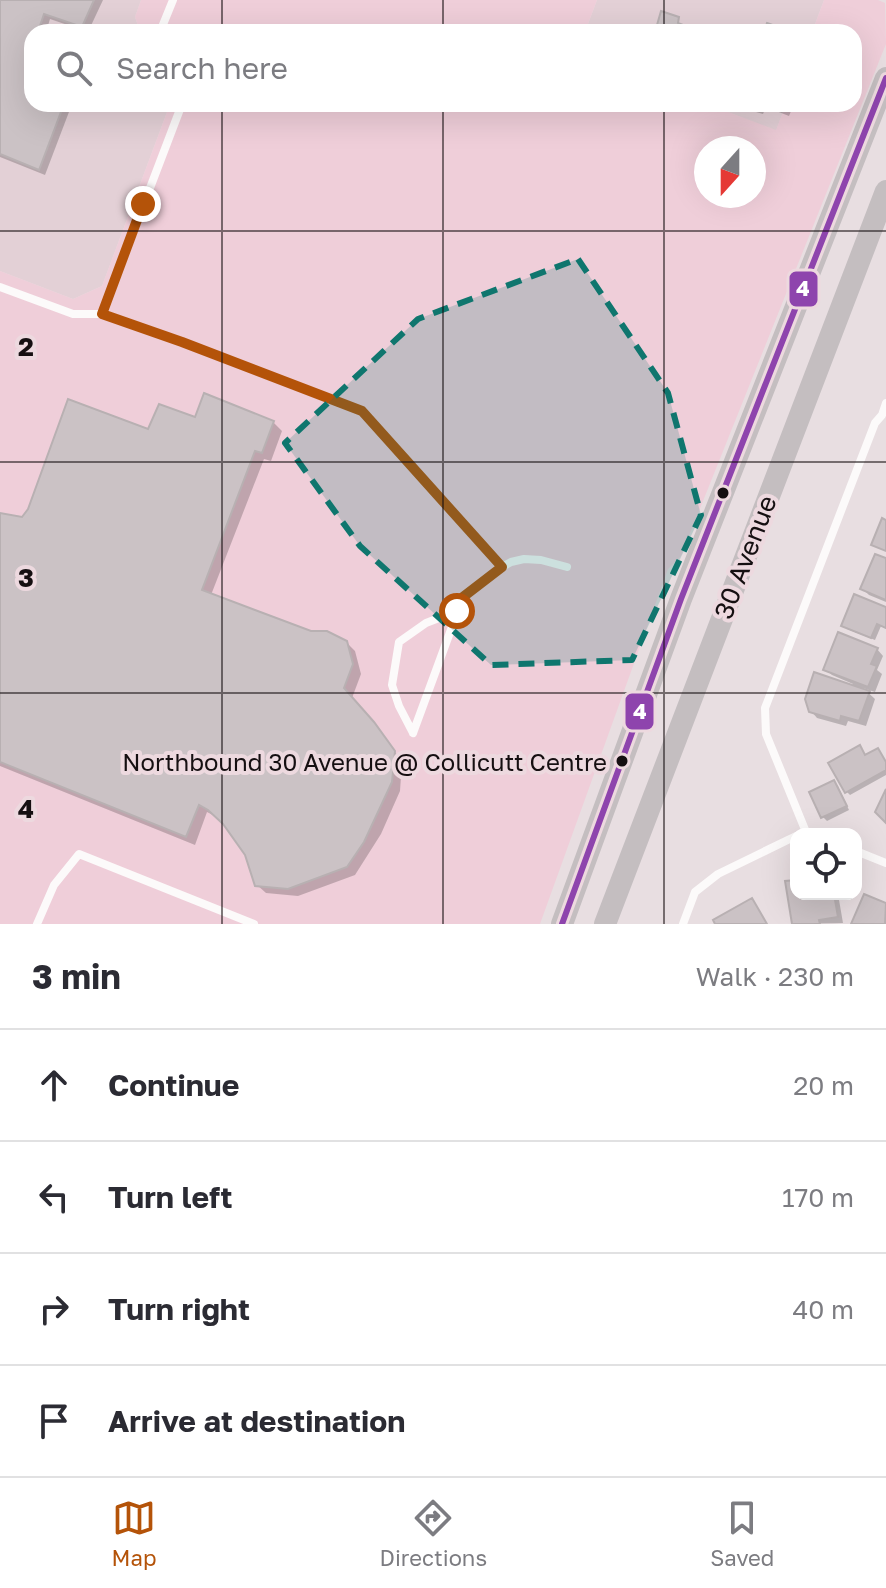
<!DOCTYPE html>
<meta charset="utf-8">
<style>
:root{--surface:#fff;--page:#f7f7f7;--text:#2b2b33;--muted:#7c7c81;--line:#e1e1e2;--accent:#b45309}
body{margin:0;font-family:"Golos Text",sans-serif;background:var(--page);color:var(--text)}
.controls{position:absolute;right:24px;bottom:24px;display:grid;overflow:hidden;border-radius:16px;box-shadow:0 8px 32px #0002}
.controls button{width:72px;height:72px;display:grid;place-items:center;padding:0;border:0;border-bottom:2px solid var(--line);background:var(--surface);color:var(--text);font:40px sans-serif}
.compass{position:absolute;left:694px;top:136px;width:72px;height:72px;border-radius:50%;background:var(--surface);box-shadow:0 8px 32px #0002;rotate:201deg}
.stop{position:absolute;width:24px;height:24px;margin:-18px;border:6px solid #b45309;border-radius:50%;background:#fff}
.stop.end{background:#b45309;border-color:#fff;box-shadow:0 2px 8px #0008}
.list{margin:0;padding:0;list-style:none}
h2{display:flex;justify-content:space-between;align-items:center;height:104px;margin:0;padding:0 32px;font-size:34px}
h2 small{font-size:26px;font-weight:400;color:var(--muted)}
.list li{display:grid;grid-template-columns:52px 1fr auto;gap:24px;align-items:center;box-sizing:border-box;height:112px;padding:0 32px;border-top:2px solid var(--line)}
.list b{display:block;font-size:30px;white-space:nowrap}
.list em{font-size:26px;font-style:normal;color:var(--muted)}
.icon{flex:none;width:44px;height:44px;fill:none;stroke:currentColor;stroke-width:2;stroke-linecap:round;stroke-linejoin:round}
.map{position:relative;flex:none;width:886px;height:924px;overflow:hidden}
.search{position:absolute;background:var(--surface);box-shadow:0 8px 32px #0002;left:24px;right:24px;top:24px;height:88px;display:flex;align-items:center;gap:20px;box-sizing:border-box;padding:0 28px;border-radius:24px;color:var(--muted);font-size:30px}
.sheet{height:552px;background:var(--surface)}
nav{display:flex;justify-content:space-around;align-items:center;box-sizing:border-box;height:112px;border-top:2px solid var(--line);background:var(--surface);font-size:22px;color:var(--muted)}
nav a{display:grid;justify-items:center;gap:4px}
nav .on{color:var(--accent)}
.map>svg:first-child{display:block}
.built{fill:#e3d0d6}
.green{fill:#efced9;fill-rule:evenodd}
.shadow{fill:#0003}
.building{fill:#cbc2c5;stroke:#b8b0b2;stroke-width:2}
.lines{fill:none;stroke-linecap:round;stroke-linejoin:round}
.lane{stroke:#fcfafa;stroke-width:8}
.secondary{stroke:#c4bec0;stroke-width:22}
.bus-1-casing{stroke:#edd9df;stroke-width:12}
.bus-1{stroke:#8e44ad;stroke-width:6}
.route{stroke:#b45309;stroke-width:10}
.marked{fill:#0f766e;fill-opacity:0.2;stroke:#0f766e;stroke-width:6;stroke-dasharray:16 10;stroke-linejoin:round}
.grid{fill:none;stroke:#150f11;stroke-width:2;stroke-opacity:0.55}
.bus-dot{fill:#150f11;stroke:#edd9df;stroke-width:3}
.labels{text-anchor:middle;dominant-baseline:central;stroke-width:8;stroke-linejoin:round;paint-order:stroke}
.bus-label{font-size:24px;fill:#150f11;stroke:#edd9df;text-anchor:end}
.street-label{font-size:26px;fill:#150f11;stroke:#edd9df}
.grid-label{font-size:26px;text-anchor:middle;font-weight:bold;fill:#150f11;stroke:#edd9df;stroke-width:8;stroke-linejoin:round;paint-order:stroke}
.line-badge{stroke:#edd9df;stroke-width:3}
.badge-label{font-size:22px;text-anchor:middle;font-weight:bold;fill:#fff}
</style>
<div class="map">
<svg width="886" height="924" viewBox="0 0 886 924">
<rect width="100%" height="100%" fill="#e8dee1"/>
<path class="built" d="M 0,0 L 141,0 L 135,17 L 140,32 L 32,32 L 32,104 L 170,104 L 102,286 L 73,299 L 0,271 Z
M 597,0 L 824,0 L 812,32 L 585,32 Z
M 707,104 L 786,104 L 776,131 Z"/>
<path class="green" d="M 141,0 L 597,0 L 585,32 L 140,32 L 135,17 Z
M 824,0 L 878,0 L 885,3 L 886,44 L 681,556 L 668,569 L 540,924 L 0,924 L 0,271 L 73,299 L 102,286 L 170,104 L 707,104 L 776,130 L 786,104 L 854,104 L 854,32 L 812,32 ZM 706,148 L 754,148 L 754,196 L 706,196 Z"/>
<path class="shadow" d="M 0,0 L 103,0 L 88,32 L 50,19 L 46,32 L 32,32 L 32,104 L 72,104 L 45,175 L 0,157 Z
M 743,104 L 794,104 L 789,116 L 766,107 L 763,114 L 749,110 Z
M 196,420 L 273,422 L 282,431 L 271,461 L 264,459 L 211,595 L 311,633 L 346,642 L 355,651 L 361,674 L 352,698 L 382,733 L 402,762 L 400,791 L 381,834 L 355,875 L 298,896 L 266,893 L 257,885 L 247,854 L 219,818 L 207,812 L 195,845 L 0,766 L 0,515 L 23,520 L 150,432 Z
M 886,560 L 886,602 L 869,595 L 863,589 Z
M 886,609 L 886,629 L 881,626 L 875,640 L 847,629 L 844,625 Z
M 877,649 L 883,656 L 877,670 L 882,674 L 875,692 L 863,688 L 875,699 L 866,726 L 848,721 L 846,726 L 817,718 L 811,711 L 852,687 L 853,684 L 832,675 L 826,669 Z
M 863,752 L 866,757 L 886,762 L 886,775 L 850,795 L 846,791 Z
M 834,782 L 838,786 L 849,810 L 827,821 L 823,817 Z
M 796,882 L 796,894 L 838,894 L 843,923 L 794,924 Z"/>
<path class="building" d="M 0,0 L 94,0 L 82,27 L 44,14 L 38,32 L 32,32 L 32,47 L 27,61 L 32,63 L 32,104 L 64,104 L 39,170 L 0,154 Z
M 661,11 L 679,17 L 678,23 L 700,32 L 655,32 Z
M 767,23 L 792,32 L 764,32 Z
M 204,393 L 274,421 L 262,453 L 255,451 L 202,590 L 311,631 L 327,631 L 347,641 L 353,664 L 344,688 L 374,722 L 395,751 L 392,782 L 364,842 L 347,867 L 288,889 L 255,886 L 245,855 L 223,824 L 208,810 L 199,805 L 186,837 L 0,762 L 0,513 L 22,517 L 28,509 L 68,399 L 148,429 L 159,404 L 195,417 Z
M 882,518 L 886,520 L 886,551 L 871,545 Z
M 875,554 L 886,558 L 886,600 L 860,589 Z
M 854,594 L 886,607 L 886,628 L 877,624 L 871,638 L 841,626 Z
M 838,632 L 878,648 L 871,664 L 877,666 L 868,687 L 823,670 Z
M 814,672 L 870,691 L 859,721 L 841,716 L 840,721 L 809,712 L 805,699 Z
M 860,745 L 865,755 L 878,748 L 886,762 L 886,770 L 845,793 L 828,763 Z
M 834,780 L 847,806 L 821,818 L 809,792 Z
M 886,789 L 886,823 L 875,812 Z
M 796,880 L 796,894 L 834,894 L 838,917 L 819,920 L 820,924 L 792,924 L 785,881 Z
M 864,894 L 886,903 L 885,924 L 851,924 Z
M 752,898 L 767,924 L 715,924 L 713,920 Z"/>
<g class="lines">
<path class="lane" d="M 160,32 L 173,0
M 0,287 L 73,314 L 102,314 L 182,104
M 102,314 L 182,342 L 362,411 L 502,567
M 413,733 L 463,597 L 502,567 L 511,562 L 524,559 L 541,560 L 567,567
M 413,733 L 399,706 L 392,685 L 399,642 L 426,623 L 457,611
M 812,834 L 806,832 L 766,734 L 765,708 L 875,423 L 882,415 L 886,403
M 856,851 L 886,863
M 37,924 L 54,885 L 79,854 L 254,924
M 683,924 L 695,892 L 718,874 L 796,836"/>
<path class="secondary" d="M 562,924 L 681,599 L 886,78
M 605,924 L 886,191"/>
<g class="bus-1-casing">
<path id="bus-1" d="M 562,924 L 681,599 L 886,78"/>
</g>
<use href="#bus-1" class="bus-1"/>
</g>
<g class="lines">
<path class="route" d="M 143,204 L 102,314 L 182,342 L 362,411 L 502,567 L 463,597 L 457,611"/>
</g>
<path class="marked" d="M 578,259 L 668,393 L 701,515 L 632,660 L 491,665 L 360,546 L 285,443 L 418,319 Z"/>
<path class="grid" d="M 222,0 L 222,32M 443,0 L 443,32M 664,0 L 664,32M 222,104 L 222,924M 443,104 L 443,924M 664,104 L 664,924M 0,231 L 886,231M 0,462 L 886,462M 0,693 L 886,693"/>
<g class="bus-dot">
<circle cx="723" cy="493" r="7"/>
<circle cx="622" cy="761" r="7"/>
</g>
<g class="labels">
<g class="bus-label">
<text x="607" y="761">Northbound 30 Avenue @ Collicutt Centre</text>
</g>
<g class="street-label">
<text transform="translate(745 557) rotate(-69)">30 Avenue</text>
</g>
</g>
<g class="grid-label">
<text x="26" y="356">2</text>
<text x="26" y="587">3</text>
<text x="26" y="818">4</text>
</g>
<g class="line-badge">
<rect x="788" y="270" width="31" height="38" rx="8" fill="#8e44ad"/>
<rect x="624" y="692" width="31" height="39" rx="8" fill="#8e44ad"/>
</g>
<g class="badge-label">
<text x="803" y="296">4</text>
<text x="640" y="719">4</text>
</g>
</svg>
<div class="controls">
<button><svg class="icon" aria-label="locate" viewBox="0 0 24 24"><circle cx="12" cy="12" r="6"/><path d="M12 2v4M12 18v4M2 12h4M18 12h4"/></svg></button>
</div>
<svg class="compass" viewBox="-18 -18 36 36"><path d="M0-13l5 13h-10z" fill="#e53935"/><path d="M0 13l5-13h-10z" fill="#7c7c81"/></svg>
<div class="stop" style="left:457px;top:611px"></div>
<div class="stop end" style="left:143px;top:204px"></div>
<div class="search"><svg class="icon" aria-label="search" viewBox="0 0 24 24"><circle cx="10" cy="10" r="6"/><path d="M15 15l6 6"/></svg>Search here</div>
</div>
<section class="sheet">
<h2>3 min<small>Walk · 230 m</small></h2>
<ul class="list">
<li><svg class="icon" aria-label="ahead" viewBox="0 0 24 24"><path d="M12 20V5M6 11l6-6 6 6"/></svg><div><b>Continue</b></div><em>20 m</em></li>
<li><svg class="icon" aria-label="left" viewBox="0 0 24 24"><path d="M17 20v-9H6M10 6l-5 5 5 5"/></svg><div><b>Turn left</b></div><em>170 m</em></li>
<li><svg class="icon" aria-label="right" viewBox="0 0 24 24"><path d="M7 20v-9h11M14 6l5 5-5 5"/></svg><div><b>Turn right</b></div><em>40 m</em></li>
<li><svg class="icon" aria-label="arrive" viewBox="0 0 24 24"><path d="M6 21V4h12l-3 4 3 4H6"/></svg><div><b>Arrive at destination</b></div></li>
</ul>
</section>
<nav>
<a class="on"><svg class="icon" aria-label="map" viewBox="0 0 24 24"><path d="M3 6l6-2 6 2 6-2v14l-6 2-6-2-6 2zM9 4v14M15 6v14"/></svg>Map</a>
<a><svg class="icon" aria-label="directions" viewBox="0 0 24 24"><path d="M12 3l9 9-9 9-9-9zM9 14v-3h6M13 9l2 2-2 2"/></svg>Directions</a>
<a><svg class="icon" aria-label="saved" viewBox="0 0 24 24"><path d="M7 4h10v16l-5-4-5 4z"/></svg>Saved</a>
</nav>
